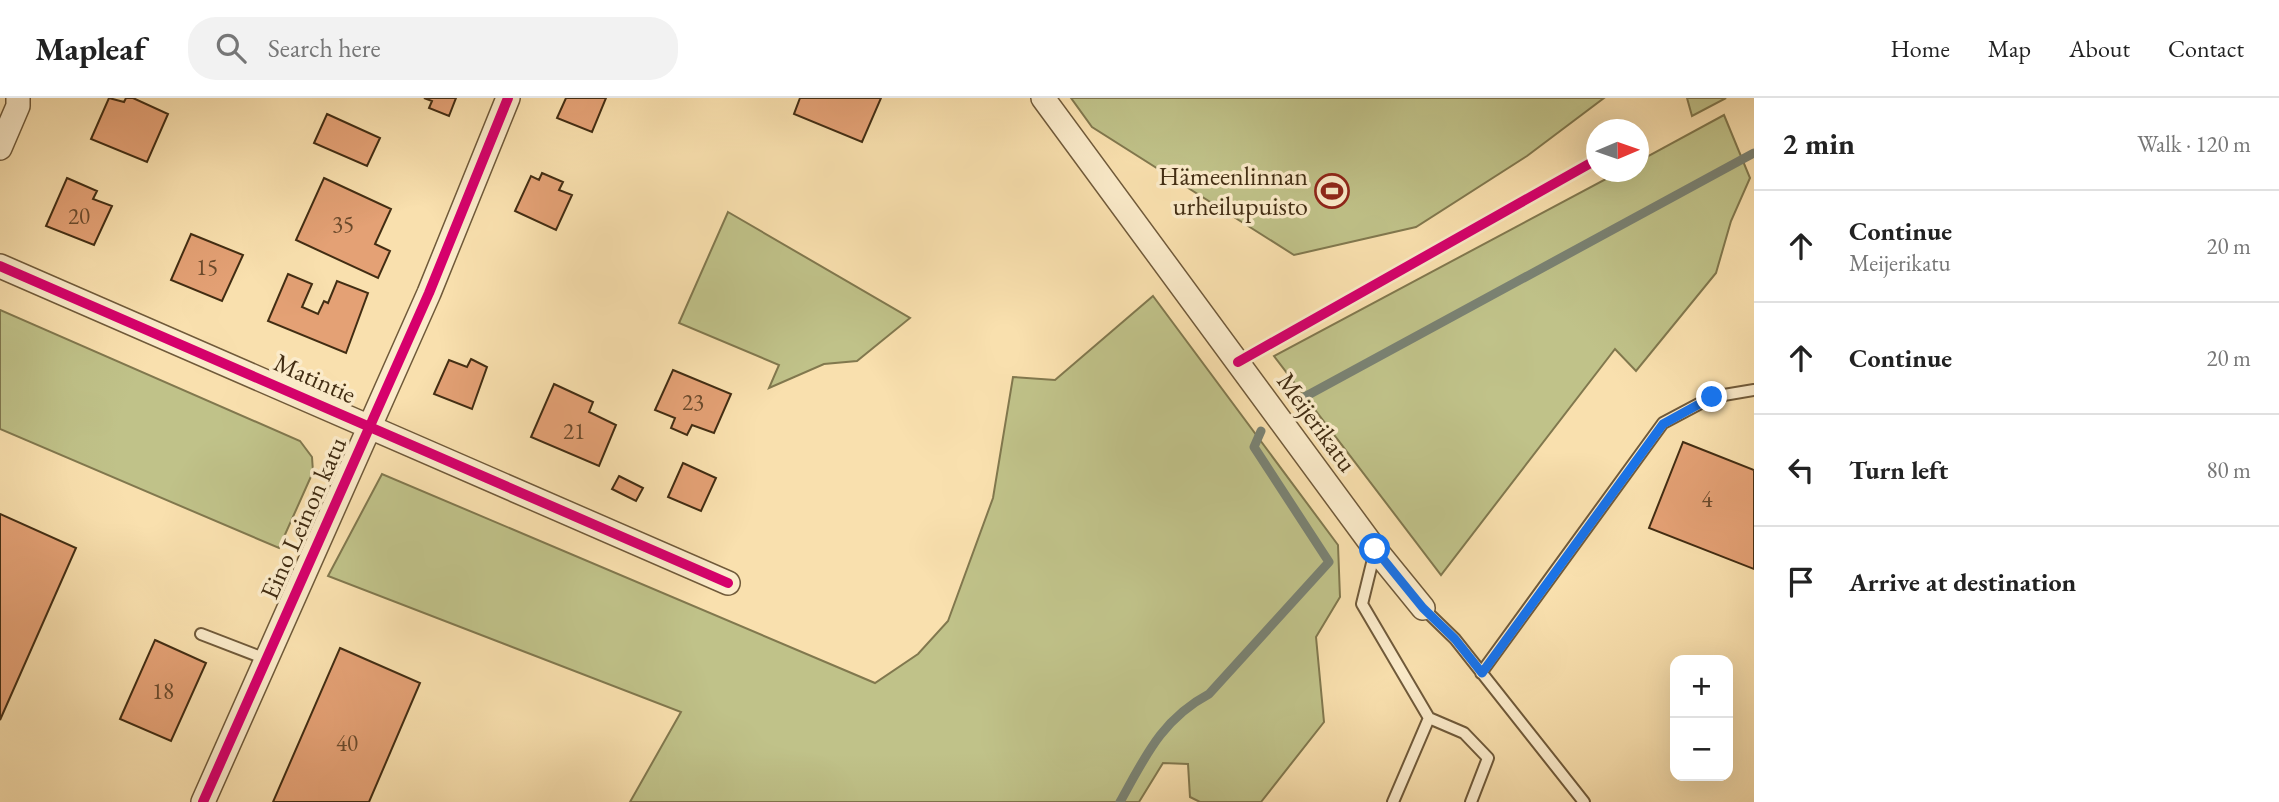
<!DOCTYPE html>
<meta charset="utf-8">
<style>
:root{--surface:#fff;--page:#f2f2f2;--text:#222;--muted:#767676;--line:#e0e0e0}
body{margin:0;font-family:"EB Garamond",serif;background:var(--page);color:var(--text)}
.controls{position:absolute;right:21px;bottom:21px;display:grid;overflow:hidden;border-radius:14px;box-shadow:0 7px 28px #0002}
.controls button{width:63px;height:63px;display:grid;place-items:center;padding:0;border:0;border-bottom:2px solid var(--line);background:var(--surface);color:var(--text);font:35px sans-serif}
.compass{position:absolute;left:1586px;top:21px;width:63px;height:63px;border-radius:50%;background:var(--surface);box-shadow:0 7px 28px #0002;rotate:88deg}
.stop{position:absolute;width:21px;height:21px;margin:-16px;border:5px solid #1a73e8;border-radius:50%;background:#fff}
.stop.end{background:#1a73e8;border-color:#fff;box-shadow:0 2px 7px #0008}
.list{margin:0;padding:0;list-style:none}
h2{display:flex;justify-content:space-between;align-items:center;height:91px;margin:0;padding:0 28px;font-size:30px}
h2 small{font-size:23px;font-weight:400;color:var(--muted)}
.list li{display:grid;grid-template-columns:46px 1fr auto;gap:21px;align-items:center;box-sizing:border-box;height:112px;padding:0 28px;border-top:2px solid var(--line)}
.list b{display:block;font-size:26px;white-space:nowrap}
.list p{margin:0;font-size:23px;white-space:nowrap;color:var(--muted)}
.list em{font-size:23px;font-style:normal;color:var(--muted)}
.icon{flex:none;width:38px;height:38px;fill:none;stroke:currentColor;stroke-width:2;stroke-linecap:round;stroke-linejoin:round}
.map{position:relative;flex:none;width:1754px;height:704px;overflow:hidden}
header{display:flex;align-items:center;gap:42px;box-sizing:border-box;height:98px;padding:0 35px;background:var(--surface);border-bottom:2px solid var(--line)}
header strong{font-size:33px}
nav{display:flex;gap:38px;margin-inline-start:auto;font-size:24px}
.search{width:490px;height:63px;background:var(--page);display:flex;align-items:center;gap:18px;box-sizing:border-box;padding:0 24px;border-radius:28px;color:var(--muted);font-size:26px}
main{display:flex}
aside{flex:1;background:var(--surface)}
.map>svg:first-child{display:block}
.green{fill:#c0c289;stroke:#81784e;stroke-width:2}
.lines{fill:none;stroke-linecap:round;stroke-linejoin:round}
.stream{stroke:#7a8273;stroke-width:9}
.building{fill:#e4a175;stroke:#422d13;stroke-width:2}
.lane-casing{stroke:#705a3a;stroke-width:14}
.street-casing{stroke:#705a3a;stroke-width:26}
.lane{stroke:#fbebca;stroke-width:10}
.street{stroke:#fbebca;stroke-width:23}
.cycleway-casing{stroke:#fbebca;stroke-width:15}
.cycleway{stroke:#d6006c;stroke-width:10}
.route{stroke:#1a73e8;stroke-width:9}
.labels{text-anchor:middle;dominant-baseline:central;stroke-width:7;stroke-linejoin:round;paint-order:stroke}
.number-label{font-size:23px;fill:#6a4a2c}
.poi-label{font-size:26px;fill:#422d13;stroke:#fbebca;text-anchor:end}
.street-label{font-size:26px;fill:#422d13;stroke:#fbebca}
</style>
<header>
<strong>Mapleaf</strong>
<div class="search"><svg class="icon" aria-label="search" viewBox="0 0 24 24"><circle cx="10" cy="10" r="6"/><path d="M15 15l6 6"/></svg>Search here</div>
<nav><a>Home</a><a>Map</a><a>About</a><a>Contact</a></nav>
</header>
<main>
<div class="map">
<svg width="1754" height="704" viewBox="0 0 1754 704">
<rect width="100%" height="100%" fill="#f9e0ae"/>
<filter id="stains"><feTurbulence type="fractalNoise" baseFrequency=".00286" numOctaves="4"/><feColorMatrix values="0 0 0 0 .2 0 0 0 0 .09 0 0 0 0 .02 0 0 0 .5 -.17"/></filter>
<radialGradient id="worn" r=".72"><stop offset=".6" stop-color="#630" stop-opacity="0"/><stop offset="1" stop-color="#630" stop-opacity=".3"/></radialGradient>
<path class="green" d="M 1071,0 L 1604,0 L 1527,58 L 1416,129 L 1294,157 L 1092,29 Z
M 1687,0 L 1726,0 L 1692,18 Z
M 1724,17 L 1750,80 L 1731,123 L 1716,175 L 1636,273 L 1615,251 L 1441,477 L 1274,258 L 1619,74 L 1638,74 L 1639,63 Z
M 728,114 L 910,220 L 857,263 L 824,266 L 769,290 L 779,267 L 679,225 Z
M 1153,198 L 1338,447 L 1340,499 L 1316,539 L 1324,624 L 1261,704 L 1200,704 L 1190,699 L 1188,666 L 1163,665 L 1139,704 L 630,704 L 681,614 L 328,478 L 382,376 L 875,585 L 918,556 L 948,523 L 993,400 L 1013,279 L 1055,282 Z
M 0,212 L 300,343 L 312,359 L 313,374 L 279,450 L 0,331 Z"/>
<g class="lines">
<path class="stream" d="M 1297,303 L 1754,55
M 1120,704 C 1145,659 1162,621 1209,596 L 1329,464 L 1254,349 L 1261,333"/>
</g>
<path class="building" d="M 109,0 L 124,4 L 126,0 L 133,0 L 168,16 L 147,64 L 91,41 Z
M 424,0 L 456,0 L 449,18 L 429,10 L 432,3 Z
M 566,0 L 606,0 L 592,34 L 557,20 Z
M 800,0 L 881,0 L 862,44 L 794,16 Z
M 327,16 L 380,40 L 367,68 L 314,45 Z
M 542,75 L 563,84 L 559,92 L 572,97 L 556,132 L 515,113 L 531,78 L 539,82 Z
M 67,80 L 97,93 L 93,101 L 112,108 L 94,147 L 46,128 Z
M 324,80 L 391,111 L 375,146 L 390,153 L 378,180 L 296,142 Z
M 191,136 L 243,157 L 222,203 L 171,182 Z
M 288,176 L 312,186 L 302,209 L 318,216 L 324,203 L 328,205 L 337,183 L 368,195 L 346,255 L 268,223 Z
M 471,261 L 487,269 L 472,311 L 434,296 L 449,262 L 467,269 Z
M 673,272 L 731,296 L 714,335 L 692,327 L 687,337 L 671,330 L 675,320 L 655,312 Z
M 554,286 L 593,304 L 589,314 L 616,327 L 599,368 L 531,339 Z
M 1683,344 L 1754,372 L 1754,471 L 1649,430 Z
M 683,365 L 716,380 L 701,413 L 668,399 Z
M 619,378 L 643,390 L 636,403 L 612,391 Z
M 0,416 L 76,450 L 0,622 Z
M 155,542 L 206,565 L 171,643 L 120,621 Z
M 340,550 L 420,585 L 369,704 L 273,704 Z"/>
<g class="lines">
<g class="lane-casing">
<path id="lane" d="M 1375,453 L 1362,506 L 1429,620 L 1393,704
M 1423,510 L 1455,541 L 1584,704
M 201,536 L 266,561
M 1481,575 L 1663,325 L 1712,299 L 1754,292
M 1429,620 L 1464,635 L 1488,660 L 1471,704"/>
</g>
<g class="street-casing">
<path id="street" d="M 1043,0 L 1375,451 L 1423,510
M 0,50 L 18,8 L 18,0
M 0,168 L 728,485
M 203,704 L 429,195 L 508,0"/>
</g>
<use href="#lane" class="lane"/>
<use href="#street" class="street"/>
<g class="cycleway-casing">
<path id="cycleway" d="M 0,168 L 728,485
M 1238,264 L 1596,62
M 203,704 L 429,195 L 508,0"/>
</g>
<use href="#cycleway" class="cycleway"/>
</g>
<g class="lines">
<path class="route" d="M 1375,451 L 1423,510 L 1455,541 L 1482,575 L 1663,326 L 1712,299"/>
</g>
<defs>
<g id="stadium-ring" transform="scale(1.75)"><circle r="9.5" fill="#fbebca" stroke="#8f2418" stroke-width="1.5"/><path d="M0-5a6.5 5 0 1 0 0 10a6.5 5 0 1 0 0-10ZM-3.5-1.8h7v3.6h-7Z" fill="#8f2418"/></g>
</defs>
<g fill-rule="evenodd">
<use href="#stadium-ring" x="1332" y="93"/>
</g>
<g class="labels">
<g class="number-label">
<text x="79" y="118">20</text>
<text x="343" y="126">35</text>
<text x="207" y="169">15</text>
<text x="693" y="304">23</text>
<text x="574" y="333">21</text>
<text x="1707" y="401">4</text>
<text x="163" y="593">18</text>
<text x="347" y="645">40</text>
</g>
<g class="poi-label">
<text x="1308" y="78">Hämeenlinnan<tspan x="1308" dy="30">urheilupuisto</tspan></text>
</g>
<g class="street-label">
<text transform="translate(315 280) rotate(24)">Matintie</text>
<text transform="translate(1317 324) rotate(54)">Meijerikatu</text>
<text transform="translate(303 420) rotate(-66)">Eino Leinon katu</text>
</g>
</g>
<rect width="100%" height="100%" filter="url(#stains)"/>
<rect width="100%" height="100%" fill="url(#worn)"/>
</svg>
<div class="controls">
<button>+</button>
<button>−</button>
</div>
<svg class="compass" viewBox="-18 -18 36 36"><path d="M0-13l5 13h-10z" fill="#e53935"/><path d="M0 13l5-13h-10z" fill="#767676"/></svg>
<div class="stop" style="left:1375px;top:451px"></div>
<div class="stop end" style="left:1712px;top:299px"></div>
</div>
<aside>
<h2>2 min<small>Walk · 120 m</small></h2>
<ul class="list">
<li><svg class="icon" aria-label="ahead" viewBox="0 0 24 24"><path d="M12 20V5M6 11l6-6 6 6"/></svg><div><b>Continue</b><p>Meijerikatu</p></div><em>20 m</em></li>
<li><svg class="icon" aria-label="ahead" viewBox="0 0 24 24"><path d="M12 20V5M6 11l6-6 6 6"/></svg><div><b>Continue</b></div><em>20 m</em></li>
<li><svg class="icon" aria-label="left" viewBox="0 0 24 24"><path d="M17 20v-9H6M10 6l-5 5 5 5"/></svg><div><b>Turn left</b></div><em>80 m</em></li>
<li><svg class="icon" aria-label="arrive" viewBox="0 0 24 24"><path d="M6 21V4h12l-3 4 3 4H6"/></svg><div><b>Arrive at destination</b></div></li>
</ul>
</aside>
</main>
